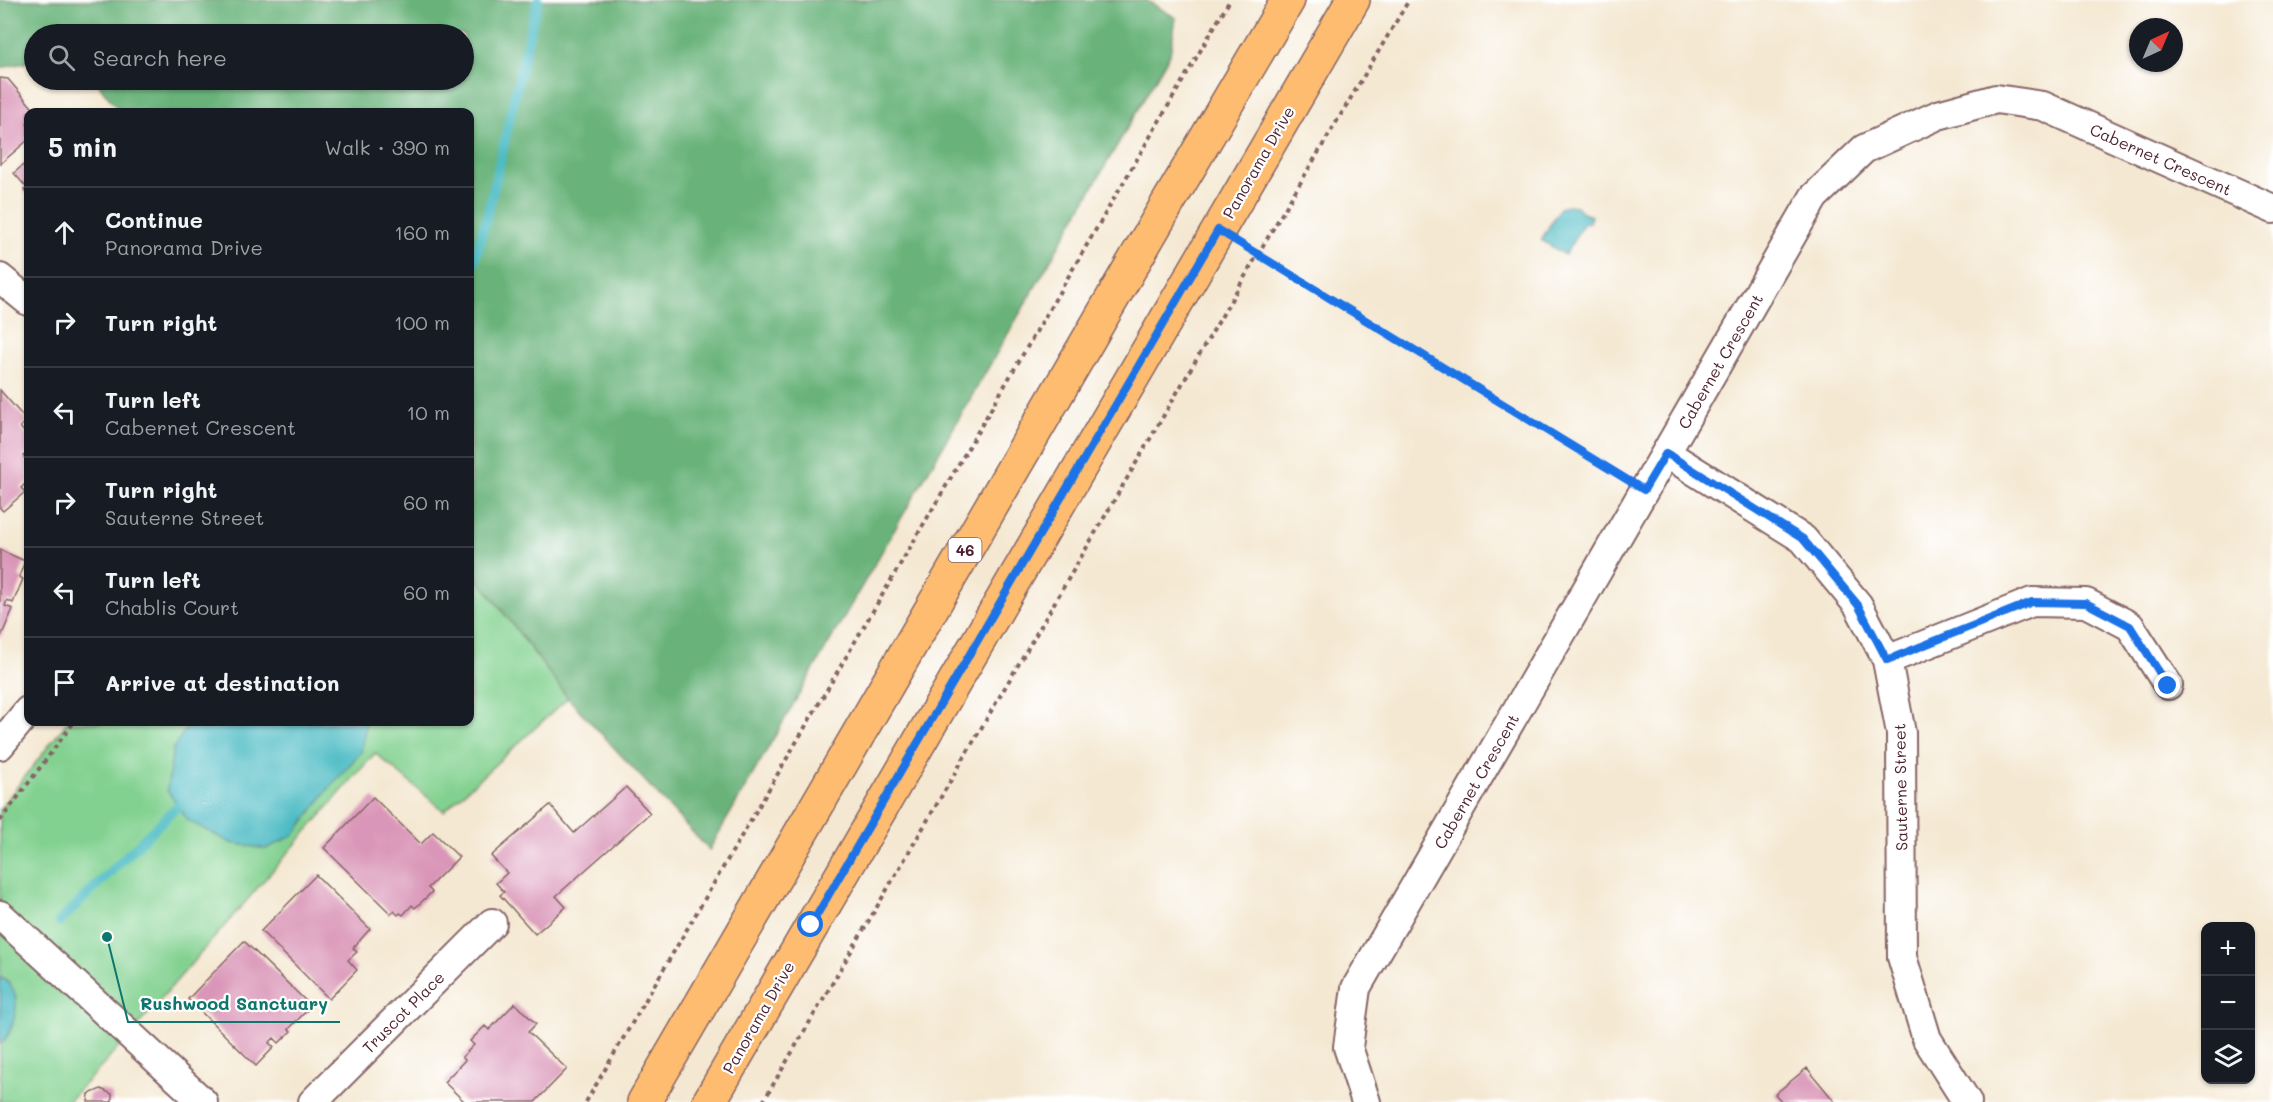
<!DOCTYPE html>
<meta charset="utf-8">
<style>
:root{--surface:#171b24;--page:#242831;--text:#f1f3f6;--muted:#9ea1a6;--line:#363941}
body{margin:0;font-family:Mali,sans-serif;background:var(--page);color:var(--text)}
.controls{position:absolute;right:18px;bottom:18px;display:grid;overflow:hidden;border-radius:12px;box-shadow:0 2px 4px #0004}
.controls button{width:54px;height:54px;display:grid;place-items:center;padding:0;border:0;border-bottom:2px solid var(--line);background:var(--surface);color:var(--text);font:30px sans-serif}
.compass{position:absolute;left:2129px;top:18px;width:54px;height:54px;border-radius:50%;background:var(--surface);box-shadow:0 2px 4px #0004;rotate:44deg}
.stop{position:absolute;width:18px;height:18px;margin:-14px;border:4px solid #1a73e8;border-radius:50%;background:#fff}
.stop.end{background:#1a73e8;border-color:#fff;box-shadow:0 2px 6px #0008}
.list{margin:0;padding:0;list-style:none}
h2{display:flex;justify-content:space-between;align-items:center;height:78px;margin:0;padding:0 24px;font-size:26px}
h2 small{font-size:20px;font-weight:400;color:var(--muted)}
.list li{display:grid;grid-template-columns:39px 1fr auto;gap:18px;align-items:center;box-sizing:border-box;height:90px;padding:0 24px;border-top:2px solid var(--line)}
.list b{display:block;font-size:22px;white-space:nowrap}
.list p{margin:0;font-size:20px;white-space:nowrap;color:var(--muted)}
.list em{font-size:20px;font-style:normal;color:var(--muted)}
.icon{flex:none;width:33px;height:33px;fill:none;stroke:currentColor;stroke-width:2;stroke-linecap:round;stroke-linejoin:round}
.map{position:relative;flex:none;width:2273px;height:1102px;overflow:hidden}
.search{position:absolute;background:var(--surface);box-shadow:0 2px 4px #0004;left:24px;top:24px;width:450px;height:66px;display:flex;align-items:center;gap:15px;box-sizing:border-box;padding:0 21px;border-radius:33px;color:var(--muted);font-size:22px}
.panel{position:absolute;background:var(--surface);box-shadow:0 2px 4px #0004;left:24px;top:108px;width:450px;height:618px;border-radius:12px}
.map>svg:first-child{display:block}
.green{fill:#82d190;stroke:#66785e;stroke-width:1.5}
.forest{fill:#69b37a;stroke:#5a6952;stroke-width:1.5}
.water{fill:#4ebcc4;stroke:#4c6e78;stroke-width:1.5}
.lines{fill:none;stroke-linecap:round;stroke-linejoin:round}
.stream{stroke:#4ebcc4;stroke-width:10}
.building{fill:#da96b8}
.minor-casing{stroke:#866565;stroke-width:32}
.primary-casing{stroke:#866565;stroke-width:36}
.path{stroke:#866565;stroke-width:4;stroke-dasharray:4.5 4.5;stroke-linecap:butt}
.minor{stroke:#fff;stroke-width:28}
.primary{stroke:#fdbc70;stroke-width:33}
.route{stroke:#1a73e8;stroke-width:8}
.labels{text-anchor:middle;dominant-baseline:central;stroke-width:4.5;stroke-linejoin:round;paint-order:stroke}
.shield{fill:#fff;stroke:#80626b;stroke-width:1.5}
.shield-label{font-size:15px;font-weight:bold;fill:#4a1f2b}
.street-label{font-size:16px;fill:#4a1f2b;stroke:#fff}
.leader{fill:none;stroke:#0f766e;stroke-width:2}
.callout-dot{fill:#0f766e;stroke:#fff;stroke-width:2}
.callout-label{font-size:18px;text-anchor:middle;font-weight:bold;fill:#0f766e;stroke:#fff;stroke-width:4.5;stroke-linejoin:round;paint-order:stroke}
</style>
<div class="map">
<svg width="2273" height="1102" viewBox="0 0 2273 1102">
<rect width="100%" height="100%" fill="#fff"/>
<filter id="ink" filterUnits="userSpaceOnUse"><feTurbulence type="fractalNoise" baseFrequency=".0167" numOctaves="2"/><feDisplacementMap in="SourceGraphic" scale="12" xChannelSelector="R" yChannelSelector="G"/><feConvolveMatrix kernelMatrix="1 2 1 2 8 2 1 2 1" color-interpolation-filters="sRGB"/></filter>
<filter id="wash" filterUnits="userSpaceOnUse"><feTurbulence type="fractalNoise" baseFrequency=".008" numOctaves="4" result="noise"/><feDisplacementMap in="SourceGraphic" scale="24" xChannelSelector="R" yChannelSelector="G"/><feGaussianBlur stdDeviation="1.35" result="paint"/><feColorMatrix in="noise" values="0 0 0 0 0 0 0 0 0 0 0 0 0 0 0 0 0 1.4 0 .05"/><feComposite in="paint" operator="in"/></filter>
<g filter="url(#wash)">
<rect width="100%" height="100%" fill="#f4e8d2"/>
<path class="green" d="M 470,568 L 568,698 L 444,811 L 375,753 L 105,1063 L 67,1102 L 0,1102 L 0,809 L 67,722 L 470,722 Z"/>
<path class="forest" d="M 0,0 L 1146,0 L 1176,18 L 1170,54 L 709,850 L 568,698 L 470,568 L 470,112 L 120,112 L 95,80 L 464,80 L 464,34 L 34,34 L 34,61 L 0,68 Z"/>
<path class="water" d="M 1566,205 L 1577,206 L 1583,213 L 1591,216 L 1589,222 L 1583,224 L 1565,255 L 1541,240 L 1560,208 Z
M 190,722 L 366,722 L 361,752 L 329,788 L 294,835 L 266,849 L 231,843 L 187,820 L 167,790 L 173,749 Z
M 0,976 C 3,979 9,982 11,986 C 22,1002 13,1033 0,1045 Z"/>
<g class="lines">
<path class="stream" d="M 470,276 C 498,186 513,92 538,0
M 60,921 L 187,797"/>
</g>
<g id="blocks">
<path class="building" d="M 0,78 L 8,79 L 36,112 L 28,112 L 28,122 L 27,124 L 28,126 L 28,140 L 0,164 Z
M 28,161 L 28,196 L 24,190 L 27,188 L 14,173 Z
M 0,390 L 27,421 L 20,427 L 28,436 L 28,452 L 23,456 L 28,461 L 28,481 L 21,488 L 25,492 L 3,511 L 0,508 Z
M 0,550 L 25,561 L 19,577 L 23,579 L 13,603 L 7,600 L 5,606 L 13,609 L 0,639 Z
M 626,787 L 650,813 L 556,896 L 566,907 L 535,934 L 500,895 L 504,892 L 496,883 L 507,873 L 491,856 L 550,805 L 574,833 Z
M 373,797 L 421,844 L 433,832 L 459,857 L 428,888 L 432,892 L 415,908 L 412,905 L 403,915 L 400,913 L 398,915 L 394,911 L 391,914 L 324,848 Z
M 316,875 L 370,929 L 353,948 L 357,952 L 348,960 L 357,970 L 329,999 L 261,931 Z
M 244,941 L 311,1006 L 289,1029 L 291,1031 L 279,1043 L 274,1038 L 269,1043 L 274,1047 L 256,1066 L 188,999 Z
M 515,1003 L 536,1024 L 528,1032 L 567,1069 L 535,1102 L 465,1102 L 444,1082 L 465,1060 L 462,1057 L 474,1045 L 470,1041 L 485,1026 L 489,1030 Z
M 1807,1068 L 1835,1102 L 1782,1102 L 1775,1094 Z
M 101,1089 L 112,1094 L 112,1102 L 88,1102 L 89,1094 Z"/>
</g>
</g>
<g filter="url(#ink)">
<use href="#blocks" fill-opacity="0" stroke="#866565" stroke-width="1.5"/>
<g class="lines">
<g class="minor-casing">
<path id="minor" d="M 0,278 L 28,301
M 1666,453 L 1803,539 L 1858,605 L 1887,660 L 1901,733 L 1902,957 L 1927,1039 L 1967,1102
M 1887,660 L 2032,602 L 2086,603 L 2130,626 L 2168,685
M 0,745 L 28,711
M 0,915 L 203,1102
M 313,1102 L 492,923
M 1366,1102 L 1348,1047 L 1356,988 L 1814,197 L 1864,149 L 1938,115 L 1996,99 L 2043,106 L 2273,209"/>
</g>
<g class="primary-casing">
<path id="primary" d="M 644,1102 L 1168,203 L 1288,0
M 709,1102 L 1353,0"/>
</g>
<path class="path" d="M 1248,248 L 1618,474
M 0,821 L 74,722
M 586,1102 L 1230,0
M 763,1102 L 1258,254 L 1409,0"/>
<use href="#minor" class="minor"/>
<use href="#primary" class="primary"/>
</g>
</g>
<g class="lines" filter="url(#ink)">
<path class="route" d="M 811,925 L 1218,230 L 1644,490 L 1666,453 L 1803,539 L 1858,605 L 1887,660 L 2032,602 L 2086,603 L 2130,626 L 2168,686"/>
</g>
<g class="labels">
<rect class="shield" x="948.5" y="538" width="33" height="24" rx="4.5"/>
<g class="shield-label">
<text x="965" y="550">46</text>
</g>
<g class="street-label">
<text transform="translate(2161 159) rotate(24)">Cabernet Crescent</text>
<text transform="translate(1258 162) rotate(-60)">Panorama Drive</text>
<text transform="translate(1720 361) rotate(-60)">Cabernet Crescent</text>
<text transform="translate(1476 781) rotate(-60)">Cabernet Crescent</text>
<text transform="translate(1900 787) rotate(-91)">Sauterne Street</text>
<text transform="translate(403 1012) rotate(-45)">Truscot Place</text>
<text transform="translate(758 1017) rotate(-60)">Panorama Drive</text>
</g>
</g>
<path class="leader" d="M107 937L128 1022H340"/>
<circle class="callout-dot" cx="107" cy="937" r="6"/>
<g class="callout-label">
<text x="234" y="1010">Rushwood Sanctuary</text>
</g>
</svg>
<div class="controls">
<button>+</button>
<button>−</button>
<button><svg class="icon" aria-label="layers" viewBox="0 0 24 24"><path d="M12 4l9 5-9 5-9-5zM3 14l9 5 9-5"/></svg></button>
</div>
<svg class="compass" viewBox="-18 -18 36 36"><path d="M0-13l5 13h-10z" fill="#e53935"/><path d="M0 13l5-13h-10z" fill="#9ea1a6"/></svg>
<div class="stop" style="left:811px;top:925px"></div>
<div class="stop end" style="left:2168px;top:686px"></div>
<div class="search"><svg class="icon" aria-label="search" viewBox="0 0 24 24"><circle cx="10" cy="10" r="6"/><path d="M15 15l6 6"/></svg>Search here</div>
<section class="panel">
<h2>5 min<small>Walk · 390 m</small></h2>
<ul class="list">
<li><svg class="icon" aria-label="ahead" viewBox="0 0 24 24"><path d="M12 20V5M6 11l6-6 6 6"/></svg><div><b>Continue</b><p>Panorama Drive</p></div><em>160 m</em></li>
<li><svg class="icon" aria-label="right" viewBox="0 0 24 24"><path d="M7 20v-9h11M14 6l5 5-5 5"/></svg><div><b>Turn right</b></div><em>100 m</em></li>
<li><svg class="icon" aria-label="left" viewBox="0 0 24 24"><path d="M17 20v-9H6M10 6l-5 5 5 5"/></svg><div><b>Turn left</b><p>Cabernet Crescent</p></div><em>10 m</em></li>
<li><svg class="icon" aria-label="right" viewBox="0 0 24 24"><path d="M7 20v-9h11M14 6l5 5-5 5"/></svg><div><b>Turn right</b><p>Sauterne Street</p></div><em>60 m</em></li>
<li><svg class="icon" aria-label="left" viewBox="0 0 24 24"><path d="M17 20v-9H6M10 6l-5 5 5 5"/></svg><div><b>Turn left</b><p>Chablis Court</p></div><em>60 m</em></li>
<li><svg class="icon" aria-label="arrive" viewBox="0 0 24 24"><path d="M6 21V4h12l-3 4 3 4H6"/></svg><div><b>Arrive at destination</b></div></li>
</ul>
</section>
</div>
